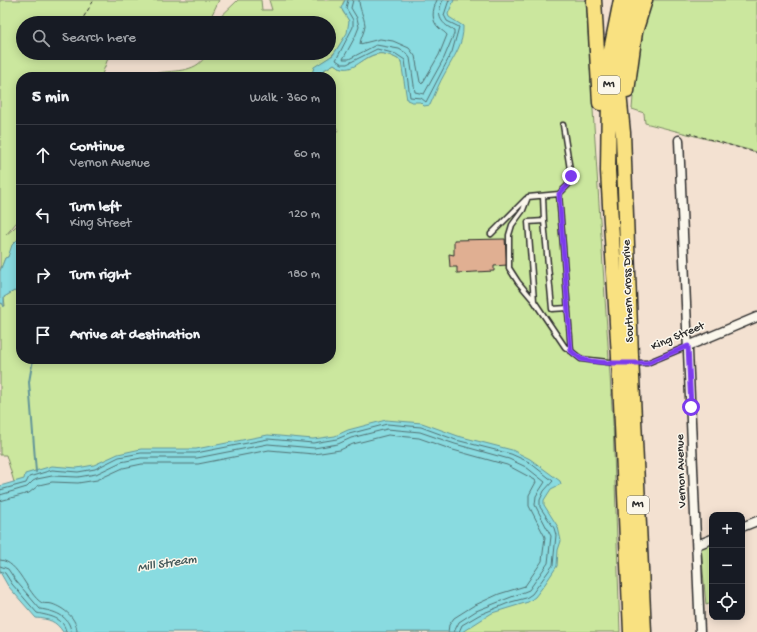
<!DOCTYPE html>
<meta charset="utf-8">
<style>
:root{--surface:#171b24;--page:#20242c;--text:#f1f3f6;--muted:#9ea1a6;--line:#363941}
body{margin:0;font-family:"Gochi Hand",sans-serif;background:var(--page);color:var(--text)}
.controls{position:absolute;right:12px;bottom:12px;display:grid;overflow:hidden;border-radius:8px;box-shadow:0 2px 10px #0003}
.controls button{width:36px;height:36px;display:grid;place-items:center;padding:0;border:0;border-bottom:1px solid var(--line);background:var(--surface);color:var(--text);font:20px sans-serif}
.stop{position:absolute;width:12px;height:12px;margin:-9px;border:3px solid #7c3aed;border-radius:50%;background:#fff}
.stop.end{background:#7c3aed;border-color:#fff;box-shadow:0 1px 4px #0008}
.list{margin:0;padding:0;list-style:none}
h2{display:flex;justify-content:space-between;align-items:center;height:52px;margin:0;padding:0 16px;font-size:17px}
h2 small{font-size:13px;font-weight:400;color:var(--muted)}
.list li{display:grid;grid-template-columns:26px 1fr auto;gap:12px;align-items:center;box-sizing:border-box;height:60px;padding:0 16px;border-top:1px solid var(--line)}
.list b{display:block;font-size:15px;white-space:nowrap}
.list p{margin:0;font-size:13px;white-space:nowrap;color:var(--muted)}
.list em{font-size:13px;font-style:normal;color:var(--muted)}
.icon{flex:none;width:22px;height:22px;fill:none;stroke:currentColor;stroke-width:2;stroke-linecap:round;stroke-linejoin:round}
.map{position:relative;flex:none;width:757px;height:632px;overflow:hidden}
.search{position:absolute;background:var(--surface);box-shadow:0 2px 10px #0003;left:16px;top:16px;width:320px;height:44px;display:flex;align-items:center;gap:10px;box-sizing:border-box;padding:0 14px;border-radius:22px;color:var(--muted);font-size:15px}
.panel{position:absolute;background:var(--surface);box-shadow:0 2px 10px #0003;left:16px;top:72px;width:320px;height:292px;border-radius:16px}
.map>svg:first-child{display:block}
.green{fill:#cbe79e;stroke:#7b8964}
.water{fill:#89dbe0;stroke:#639598}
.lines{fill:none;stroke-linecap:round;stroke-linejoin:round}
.shore{stroke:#517173;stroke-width:1}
.stream{stroke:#639598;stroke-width:2}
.building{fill:#e0af92;stroke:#2b2b2b}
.service-casing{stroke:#2b2b2b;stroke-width:7}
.minor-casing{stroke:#2b2b2b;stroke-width:11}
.motorway-casing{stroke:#2b2b2b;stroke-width:17}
.path{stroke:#2b2b2b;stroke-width:1;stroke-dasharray:4 3;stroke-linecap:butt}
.service{stroke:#fbf7ec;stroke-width:4}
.minor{stroke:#fbf7ec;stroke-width:8}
.motorway{stroke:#f9e181;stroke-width:14}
.motorway-bridge-casing{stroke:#2b2b2b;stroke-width:17;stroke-linecap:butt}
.motorway-bridge{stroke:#f9e181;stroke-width:14}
.route{stroke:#7c3aed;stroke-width:5}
.labels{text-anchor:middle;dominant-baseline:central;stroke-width:3;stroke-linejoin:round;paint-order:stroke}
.shield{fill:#fbf7ec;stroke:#696865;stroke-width:1}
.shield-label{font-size:11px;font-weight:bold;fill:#2b2b2b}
.street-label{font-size:12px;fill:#2b2b2b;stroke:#fbf7ec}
.water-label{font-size:13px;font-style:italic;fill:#425758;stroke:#fbf7ec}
</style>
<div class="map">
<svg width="757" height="632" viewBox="0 0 757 632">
<rect width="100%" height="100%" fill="#f3e1d1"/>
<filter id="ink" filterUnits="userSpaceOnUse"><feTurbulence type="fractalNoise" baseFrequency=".025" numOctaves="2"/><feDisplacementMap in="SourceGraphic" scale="8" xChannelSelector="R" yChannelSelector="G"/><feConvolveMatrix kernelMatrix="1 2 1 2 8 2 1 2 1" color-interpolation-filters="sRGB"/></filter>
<g filter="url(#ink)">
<path class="green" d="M 0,0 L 219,0 L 208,23 L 23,23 L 23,53 L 110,53 L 101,77 L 21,77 L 21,217 L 6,235 L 21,222 L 21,236 L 8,257 L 5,258 L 0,271 Z
M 238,0 L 261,0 L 262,10 L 272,10 L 269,0 L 345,0 L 343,3 L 343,12 C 346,16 350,20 350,26 C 349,36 337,51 330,57 C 322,63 313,67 311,77 L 158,77 L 157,73 C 176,70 198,73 207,53 L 329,53 L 329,23 L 214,23 Z
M 443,0 L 586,0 L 613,423 L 620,632 L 372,632 L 20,502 L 6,455 L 0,455 L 0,304 L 2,303 L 5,306 L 4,297 L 14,291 L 21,293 L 21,359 L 331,359 L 331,139 L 338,130 L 331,121 L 331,77 L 319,77 L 324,70 L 334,64 C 350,76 362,57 377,54 C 385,52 395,57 401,61 L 403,69 Z
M 650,0 L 757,0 L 757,152 L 645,123 L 644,113 L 632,109 L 637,50 Z
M 712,544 L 712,603 L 706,605 L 701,548 Z"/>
<path class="water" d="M 345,0 L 454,0 L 448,14 L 449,17 L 463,26 C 464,44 453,58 445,73 C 439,83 435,94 430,105 L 424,106 L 420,102 L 412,102 L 407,100 L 401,61 C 395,57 384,52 377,54 C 360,57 353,77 334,64 L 324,70 L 319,77 L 311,77 L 314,67 L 333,55 L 347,33 L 349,21 L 341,8 Z
M 21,236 L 21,293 L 14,291 L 4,297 L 4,307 L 2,303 L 0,304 L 0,271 L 5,258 L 8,257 L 12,245 Z
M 386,420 L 422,423 L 458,436 L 512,450 L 530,459 L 560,481 L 561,484 L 551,489 L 544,500 L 544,505 L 558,527 L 561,541 L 558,550 L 557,566 L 545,584 L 535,597 L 528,602 L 492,613 L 462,632 L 63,632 C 56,621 49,619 36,618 L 8,586 L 0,572 L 0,486 L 24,479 L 25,474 L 52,466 L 77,468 L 94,465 L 118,454 L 141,449 L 196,449 L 268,435 L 313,439 L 335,436 L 348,430 Z"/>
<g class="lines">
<path class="shore" d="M 348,0 L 346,8 L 353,20 L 353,27 L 336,60 L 342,64 L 347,64 L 377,49 L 396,54 L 405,60 L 410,97 L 421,98 L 426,102 L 452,52 L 459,27 L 447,21 L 444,15 L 449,0
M 353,0 L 351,8 L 357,18 L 359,27 L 355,37 L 343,59 L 349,59 L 376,45 L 399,49 L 406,53 L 410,58 L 415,92 L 424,94 L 444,58 L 454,34 L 454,30 C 439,23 436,14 443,0
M 359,0 C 359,9 364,16 365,25 C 365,32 360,38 360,44 L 380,39 L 393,41 L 409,48 L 415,56 L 420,82 L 422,84 L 439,55 L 447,35 C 445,32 442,31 439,28 C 431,21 432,10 437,0
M 0,490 L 26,483 L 29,477 L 52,470 L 78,472 L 95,469 L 119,457 L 141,453 L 196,453 L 268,439 L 313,443 L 337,439 L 349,434 L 387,424 L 421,427 L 456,440 L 511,454 L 529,462 L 553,481 L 544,491 L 540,500 L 540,507 L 554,528 L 556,535 L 553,565 L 532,594 L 526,598 L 511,602 L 479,615 L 462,625 L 459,632
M 0,495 L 27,487 L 33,481 L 37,479 L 52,476 L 78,477 L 96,474 L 121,462 L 141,458 L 197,458 L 268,444 L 314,448 L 338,444 L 351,438 L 387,429 L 420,432 L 455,444 L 509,459 L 526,467 L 545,482 L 536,496 L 535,505 L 551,536 L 548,563 L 529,590 L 476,611 L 459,622 L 454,632
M 0,501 L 29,493 L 39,485 L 52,482 L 78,483 L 97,480 L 123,468 L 142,464 L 198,464 L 269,450 L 314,454 L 340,450 L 353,444 L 388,435 L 419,438 L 453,450 L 507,465 L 535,480 L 536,482 L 529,495 L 529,506 L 545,537 L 542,561 L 525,586 L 499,594 L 473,606 L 454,618 L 449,625 L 448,632
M 0,560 C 19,561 27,594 42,603 C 45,604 49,603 52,604 C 64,608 77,618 77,632
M 0,566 L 8,569 L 16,581 L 40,609 C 53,611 70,615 71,632
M 0,571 L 5,573 L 12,584 L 37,613 C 49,616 64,617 66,632"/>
<path class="stream" d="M 33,359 L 29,382 L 36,472"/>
</g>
<path class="building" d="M 505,239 L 507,265 L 494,266 L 494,271 L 457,273 L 457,267 L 450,267 L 449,254 L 454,255 L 454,240 Z"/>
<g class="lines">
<g class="service-casing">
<path id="service" d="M 559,194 L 568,185 L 571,176 L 563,125
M 543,196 L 544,221 L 528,222 L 534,301 L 565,347 L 571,351
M 544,221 L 552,309 L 568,308
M 491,234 L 526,199
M 534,301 L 518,282 L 509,268 L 509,235 L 512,225 L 523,210 L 528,197 L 559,194 L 571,351 L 581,359 L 617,363
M 634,363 L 647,363 L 688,346"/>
</g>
<g class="minor-casing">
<path id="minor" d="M 679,140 L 700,632
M 688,346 L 757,317
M 742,527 L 757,521
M 697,545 L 712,539"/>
</g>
<g class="motorway-casing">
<path id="motorway" d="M 594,0 L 600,103
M 627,91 L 635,32 L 645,0
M 631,356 L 623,133 L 619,93 L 620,63 L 632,0
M 619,357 L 608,171 L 609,95 L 610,55 L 621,0
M 632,377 L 644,632
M 620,379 L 631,632"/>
</g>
<path class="path" d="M 80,23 L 94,0
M 688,133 L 757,153"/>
<use href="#service" class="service"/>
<use href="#minor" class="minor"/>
<use href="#motorway" class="motorway"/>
<g class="motorway-bridge-casing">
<path id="motorway-bridge" d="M 631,356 L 632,377
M 619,357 L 620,379"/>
</g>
<use href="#motorway-bridge" class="motorway-bridge"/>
</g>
</g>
<g class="lines" filter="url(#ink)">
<path class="route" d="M 571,176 L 568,185 L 559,194 L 571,351 L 581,359 L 591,361 L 608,363 L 647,363 L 688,346 L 691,407"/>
</g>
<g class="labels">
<g class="shield">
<rect x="598" y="76" width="22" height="18" rx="3"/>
<rect x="627" y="496" width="22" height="18" rx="3"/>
</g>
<g class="shield-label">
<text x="609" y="85">M1</text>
<text x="638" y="505">M1</text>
</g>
<g class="street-label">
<text transform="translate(629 291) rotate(-92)">Southern Cross Drive</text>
<text transform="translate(678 337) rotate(-23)">King Street</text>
<text transform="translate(682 471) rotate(-92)">Vernon Avenue</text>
</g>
<g class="water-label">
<text transform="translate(167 564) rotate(-9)">Mill Stream</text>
</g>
</g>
</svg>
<div class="controls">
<button>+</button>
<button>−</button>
<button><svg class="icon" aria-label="locate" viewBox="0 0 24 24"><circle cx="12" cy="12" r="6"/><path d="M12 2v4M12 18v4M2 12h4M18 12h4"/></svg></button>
</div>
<div class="stop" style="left:691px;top:407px"></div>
<div class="stop end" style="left:571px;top:176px"></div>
<div class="search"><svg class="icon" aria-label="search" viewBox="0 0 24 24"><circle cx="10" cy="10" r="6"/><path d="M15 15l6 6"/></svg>Search here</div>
<section class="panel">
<h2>5 min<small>Walk · 360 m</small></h2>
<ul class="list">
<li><svg class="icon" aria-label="ahead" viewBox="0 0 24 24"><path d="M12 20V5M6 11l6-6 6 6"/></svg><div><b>Continue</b><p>Vernon Avenue</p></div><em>60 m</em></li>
<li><svg class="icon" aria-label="left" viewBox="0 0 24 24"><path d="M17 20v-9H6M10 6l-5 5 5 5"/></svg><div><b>Turn left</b><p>King Street</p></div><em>120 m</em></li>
<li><svg class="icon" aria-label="right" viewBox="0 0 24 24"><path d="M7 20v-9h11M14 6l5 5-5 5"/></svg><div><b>Turn right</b></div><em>180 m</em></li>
<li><svg class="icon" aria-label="arrive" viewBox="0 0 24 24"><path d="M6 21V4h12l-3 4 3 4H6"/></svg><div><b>Arrive at destination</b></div></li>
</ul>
</section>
</div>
